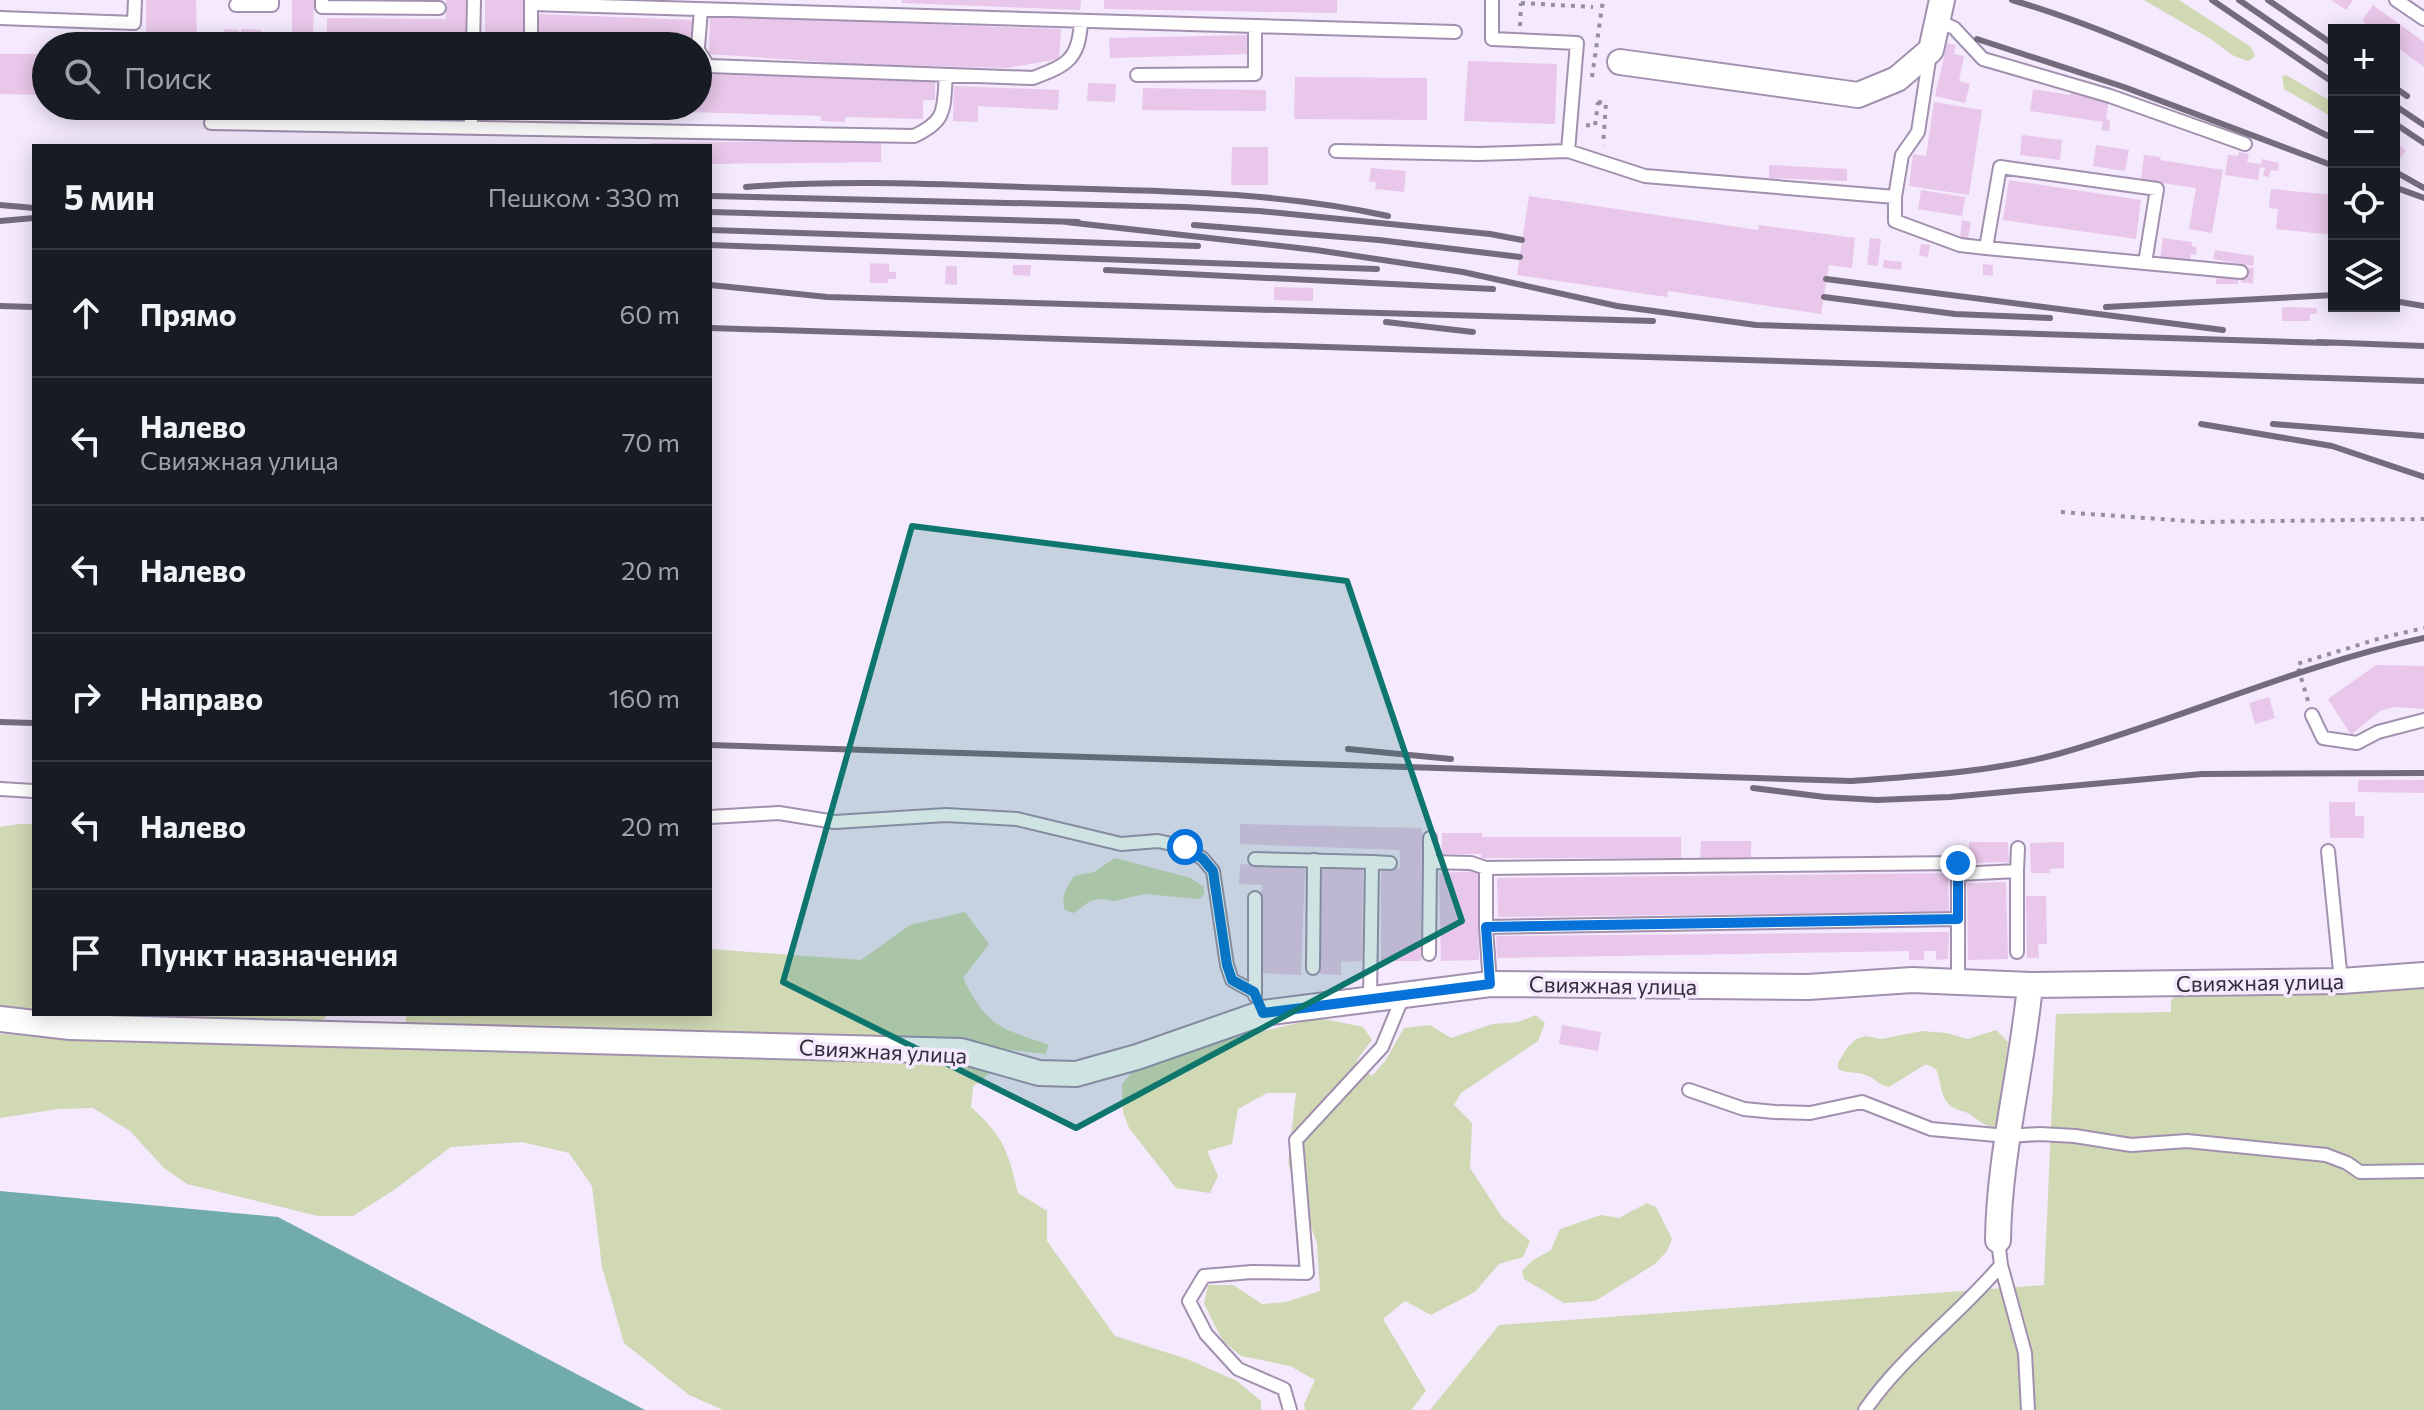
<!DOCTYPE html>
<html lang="ru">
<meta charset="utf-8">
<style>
:root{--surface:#171b24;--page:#20242c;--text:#f1f3f6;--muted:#9ea1a6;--line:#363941}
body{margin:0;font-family:Commissioner,sans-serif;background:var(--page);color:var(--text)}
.controls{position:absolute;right:24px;top:24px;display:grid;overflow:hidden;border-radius:0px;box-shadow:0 4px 20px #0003}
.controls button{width:72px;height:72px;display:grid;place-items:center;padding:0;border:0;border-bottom:2px solid var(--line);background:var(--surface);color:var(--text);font:40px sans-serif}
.stop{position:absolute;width:24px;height:24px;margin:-18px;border:6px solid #0773da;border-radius:50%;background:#fff}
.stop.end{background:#0773da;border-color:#fff;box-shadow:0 2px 8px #0008}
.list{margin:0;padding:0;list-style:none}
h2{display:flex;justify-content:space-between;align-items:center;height:104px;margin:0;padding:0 32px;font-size:34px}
h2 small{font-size:26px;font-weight:400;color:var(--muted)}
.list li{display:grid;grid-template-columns:52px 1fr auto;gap:24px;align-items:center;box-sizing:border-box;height:128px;padding:0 32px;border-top:2px solid var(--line)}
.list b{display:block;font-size:30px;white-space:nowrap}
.list p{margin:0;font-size:26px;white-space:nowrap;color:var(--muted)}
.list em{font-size:26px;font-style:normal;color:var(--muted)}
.icon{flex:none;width:44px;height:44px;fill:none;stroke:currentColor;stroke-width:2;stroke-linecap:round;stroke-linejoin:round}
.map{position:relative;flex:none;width:2424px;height:1410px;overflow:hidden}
.search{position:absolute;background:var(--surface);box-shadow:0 4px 20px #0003;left:32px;top:32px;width:680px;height:88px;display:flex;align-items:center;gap:20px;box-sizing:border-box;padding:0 28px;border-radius:44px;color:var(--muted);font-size:30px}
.panel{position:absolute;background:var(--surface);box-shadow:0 4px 20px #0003;left:32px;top:144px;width:680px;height:872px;border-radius:0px}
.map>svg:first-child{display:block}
.green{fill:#d0d8b4}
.water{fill:#71abac}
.building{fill:#e9c7ea}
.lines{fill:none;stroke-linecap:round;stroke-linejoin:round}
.service-casing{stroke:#a190ae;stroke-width:16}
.minor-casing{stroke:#a190ae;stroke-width:28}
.path{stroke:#978e9e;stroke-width:4;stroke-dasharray:4 6;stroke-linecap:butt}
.service{stroke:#fff;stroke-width:12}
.minor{stroke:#fff;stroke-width:24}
.rail{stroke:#746c7b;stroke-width:6}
.route{stroke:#0773da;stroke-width:10}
.marked{fill:#0f766e;fill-opacity:0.2;stroke:#0f766e;stroke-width:6;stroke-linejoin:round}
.labels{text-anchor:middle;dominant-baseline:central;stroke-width:7;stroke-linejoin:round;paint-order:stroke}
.street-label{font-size:22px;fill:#332c38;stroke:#f4e9fd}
</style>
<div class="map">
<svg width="2424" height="1410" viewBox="0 0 2424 1410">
<rect width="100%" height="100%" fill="#f4e9fd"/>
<path class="green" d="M 2144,0 L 2179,0 L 2251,47 L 2255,56 L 2248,61 L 2234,56 L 2209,38 Z
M 2286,75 L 2334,103 L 2334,118 L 2284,89 L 2282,76 Z
M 19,824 L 34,824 L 34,1014 L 328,1014 L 320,1024 L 0,1016 L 0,827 Z
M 1115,858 L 1191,878 L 1204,887 L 1204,895 L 1199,899 L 1145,894 L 1114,901 L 1099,899 L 1090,901 L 1074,913 L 1065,910 C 1060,896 1067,888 1074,876 L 1094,872 Z
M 965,912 L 989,944 L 963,978 C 987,1027 1000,1028 1049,1045 L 1045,1054 L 971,1045 L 416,1028 L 405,1023 L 407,1014 L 710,1014 L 710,949 L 861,960 L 910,925 Z
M 2424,985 L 2424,1410 L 1430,1410 L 1499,1325 L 2044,1285 L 2056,1014 L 2171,1012 L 2171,1001 L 2176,994 L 2312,992 L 2341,994 L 2368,992 L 2388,986 Z
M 1536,1015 L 1545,1023 L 1538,1041 L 1461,1093 L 1454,1105 L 1472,1123 L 1470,1168 L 1502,1217 L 1530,1241 L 1523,1257 L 1499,1264 L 1475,1292 L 1431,1315 L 1405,1301 L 1383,1319 L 1426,1391 L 1411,1410 L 1305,1410 L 1304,1404 L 1315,1380 L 1290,1366 L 1241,1356 L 1223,1341 L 1204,1304 L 1208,1285 L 1233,1285 L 1262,1304 L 1286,1302 L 1320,1291 L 1317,1243 L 1288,1163 L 1296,1093 L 1267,1093 L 1238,1109 L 1232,1144 L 1207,1151 L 1218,1176 L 1210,1193 L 1176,1188 L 1129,1128 L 1123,1112 L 1122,1084 L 1141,1062 L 1190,1048 L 1319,1018 L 1363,1027 L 1372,1040 L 1356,1061 L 1372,1076 L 1385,1061 L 1404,1028 L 1430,1025 L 1451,1038 L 1493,1024 L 1518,1022 Z
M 1996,1030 L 2008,1042 L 1999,1121 L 1993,1127 C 1983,1125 1978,1120 1970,1114 C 1964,1111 1956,1110 1951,1106 C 1939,1096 1942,1082 1936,1069 L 1926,1064 L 1889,1087 C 1878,1085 1875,1078 1865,1075 C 1856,1071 1847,1074 1838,1069 L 1838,1063 L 1847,1048 L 1856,1039 L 1866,1036 L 1881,1039 L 1922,1031 L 1946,1033 L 1968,1039 Z
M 0,1034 L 987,1060 L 990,1073 L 973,1087 L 971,1107 C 1004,1137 1008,1151 1018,1193 L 1047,1211 L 1047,1241 L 1115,1336 L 1187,1359 L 1237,1381 L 1261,1401 L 1261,1410 L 723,1410 L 689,1395 L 624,1343 L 602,1267 L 592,1186 L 569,1153 L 522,1142 L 451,1147 L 394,1190 L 353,1216 L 318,1216 L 187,1184 L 164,1168 L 130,1131 L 93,1108 L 58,1109 L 0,1118 Z
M 1647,1203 L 1656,1207 L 1672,1239 L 1667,1251 L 1655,1264 L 1595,1301 L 1564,1303 L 1524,1279 L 1522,1271 L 1533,1260 L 1551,1250 L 1560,1229 L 1601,1215 L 1619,1218 Z"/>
<path class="water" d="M 0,1191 L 278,1217 L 645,1410 L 0,1410 Z"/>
<path class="building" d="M 146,0 L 196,0 L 197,46 L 146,46 Z
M 292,0 L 314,0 L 313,46 L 283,46 L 283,41 L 292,40 Z
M 446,0 L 466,0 L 465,46 L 422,46 L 422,41 L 327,39 L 327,18 L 446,19 Z
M 485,0 L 523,0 L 523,46 L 485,46 Z
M 902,0 L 1081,0 L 1080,10 L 902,3 Z
M 1104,0 L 1337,0 L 1337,13 L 1104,9 Z
M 2331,0 L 2353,0 L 2346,10 Z
M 2373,5 L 2424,42 L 2424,67 L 2394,45 L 2394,30 L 2374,30 L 2362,21 Z
M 539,14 L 693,20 L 692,40 L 538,35 Z
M 710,16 L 1061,29 L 1059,59 L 1007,68 L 855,64 L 709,54 Z
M 224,29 L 239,30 L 239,46 L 224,46 Z
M 241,29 L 261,30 L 261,46 L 241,46 Z
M 1250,35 L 1250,54 L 1110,58 L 1109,38 Z
M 1947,43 L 1956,45 L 1954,54 L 1964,56 L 1959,81 L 1970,84 L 1965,103 L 1935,96 Z
M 0,54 L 44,54 L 43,95 L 0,94 Z
M 1468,61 L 1557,64 L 1555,124 L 1464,121 Z
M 698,74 L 935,80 L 935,100 L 923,100 L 923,119 L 845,117 L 845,122 L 821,121 L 821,116 L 621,110 L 621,113 L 608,112 L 608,117 L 581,115 L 580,122 L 479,115 L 480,106 L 698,106 Z
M 1295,77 L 1427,78 L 1427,120 L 1294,119 Z
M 1088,83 L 1116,84 L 1115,102 L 1087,101 Z
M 954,86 L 1059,90 L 1058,110 L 978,106 L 978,122 L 953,121 Z
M 1143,88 L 1266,90 L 1266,111 L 1142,110 Z
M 2033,89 L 2070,95 L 2072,90 L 2081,91 L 2082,96 L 2109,100 L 2106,119 L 2110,120 L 2109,131 L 2101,130 L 2103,122 L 2030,111 Z
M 1934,102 L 1982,110 L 1969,195 L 1909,186 L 1913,154 L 1926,156 Z
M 208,106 L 463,106 L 463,116 L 208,111 Z
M 2022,135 L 2062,140 L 2060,160 L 2020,155 Z
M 881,140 L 881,162 L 710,164 L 710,146 L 650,146 L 650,143 Z
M 2394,141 L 2406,150 L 2398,161 L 2394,158 Z
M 2096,145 L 2129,150 L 2125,171 L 2093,166 Z
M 1232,147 L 1268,147 L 1268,185 L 1231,185 Z
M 2239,152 L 2249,154 L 2247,162 L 2261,164 L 2262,159 L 2279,163 L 2278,171 L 2271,170 L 2269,177 L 2263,176 L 2265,168 L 2260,167 L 2258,180 L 2225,175 L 2228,155 L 2238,156 Z
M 2144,155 L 2161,157 L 2160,160 L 2223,170 L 2212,233 L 2189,229 L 2196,188 L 2141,180 Z
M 1769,165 L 1847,169 L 1847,181 L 1769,178 Z
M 1371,168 L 1406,171 L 1404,192 L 1375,189 L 1376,182 L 1369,182 Z
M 2009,180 L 2141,200 L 2136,239 L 2003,220 Z
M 2271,189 L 2334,195 L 2334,235 L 2276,229 L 2278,209 L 2269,208 Z
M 1921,190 L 1965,197 L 1962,216 L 1918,209 Z
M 1529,196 L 1758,230 L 1759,225 L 1855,238 L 1852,268 L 1829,265 L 1821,314 L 1668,291 L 1667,297 L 1517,275 Z
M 1962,220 L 1971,222 L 1968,239 L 1960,238 Z
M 1870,238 L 1881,239 L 1878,266 L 1867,265 Z
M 2163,238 L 2192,242 L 2192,246 L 2197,247 L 2196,255 L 2191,254 L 2189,264 L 2160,260 Z
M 1921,244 L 1930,245 L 1928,257 L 1919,255 Z
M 2215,250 L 2254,256 L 2253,266 L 2213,259 Z
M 1884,260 L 1902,262 L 1901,270 L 1883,268 Z
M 870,263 L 889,264 L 889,272 L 896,272 L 896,279 L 888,279 L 888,283 L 870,283 Z
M 1983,264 L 1993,265 L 1993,276 L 1983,275 Z
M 1013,265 L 1031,265 L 1030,276 L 1013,275 Z
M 946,266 L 957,266 L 957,285 L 945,284 Z
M 2242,267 L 2254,268 L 2253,284 L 2241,282 Z
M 2217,275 L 2239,276 L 2238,284 L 2216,284 Z
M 1274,287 L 1313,288 L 1313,301 L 1274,300 Z
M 2282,307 L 2317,308 L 2316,314 L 2310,314 L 2310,321 L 2282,321 Z
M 2376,665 L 2424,666 L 2424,709 L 2394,707 L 2380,711 L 2351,735 L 2328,699 Z
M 2269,697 L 2275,718 L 2255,724 L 2249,703 Z
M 2358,780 L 2424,780 L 2424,793 L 2358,792 Z
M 2329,802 L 2355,802 L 2355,816 L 2364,816 L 2364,838 L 2330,838 Z
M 1240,824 L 1422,828 L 1421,961 L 1381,961 L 1381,869 L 1400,868 L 1400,850 L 1240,844 Z
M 1442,833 L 1482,833 L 1482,837 L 1681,837 L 1681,858 L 1481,858 L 1481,854 L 1442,854 Z
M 1701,841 L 1751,841 L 1751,858 L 1700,858 Z
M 1969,842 L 2008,842 L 2009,862 L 1969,863 Z
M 2064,842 L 2064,868 L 2050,869 L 2050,873 L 2031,873 L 2030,843 Z
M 1240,864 L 1305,869 L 1301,975 L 1259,973 L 1262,885 L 1239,884 Z
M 1322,867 L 1363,868 L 1362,961 L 1341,962 L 1341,975 L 1320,974 Z
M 1478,871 L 1479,960 L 1441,961 L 1439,873 Z
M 1948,873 L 1949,912 L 1498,917 L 1497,878 Z
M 2006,882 L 2008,959 L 1968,960 L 1967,883 Z
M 2026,896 L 2046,896 L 2047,944 L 2038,944 L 2039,958 L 2027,958 Z
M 1949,932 L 1948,959 L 1936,960 L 1936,951 L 1924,951 L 1924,960 L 1909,960 L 1909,951 L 1497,958 L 1496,936 Z
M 1562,1025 L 1601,1032 L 1598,1051 L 1559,1044 Z"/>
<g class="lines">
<g class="service-casing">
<path id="service" d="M 322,0 L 322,7 L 439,8
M 1492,0 L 1492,39 L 1577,43 L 1568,151
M 2396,0 L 2424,19
M 531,4 L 1455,32
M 236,5 L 272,5 L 272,0
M 0,18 L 134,23 L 135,0
M 1938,21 L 1954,28 L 1983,59 L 2110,96 L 2245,144
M 531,45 L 575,46
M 473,46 L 474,0
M 531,46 L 531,0
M 698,47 L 701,10
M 698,50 L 708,66 L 1033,78 C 1068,65 1079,59 1081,21
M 1930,53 L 1918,132 L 1902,155 L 1895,197 L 1895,221 L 1960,245 L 1986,248 L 2145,263 L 2157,189 L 2000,167 L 1986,248
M 1137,75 L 1255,74 L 1255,26
M 211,123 L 914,136 C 948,120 943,109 946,75
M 471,128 L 471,106
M 1336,151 L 1479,154 L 1568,151 L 1645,176 L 1895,197
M 2145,263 L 2241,272
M 2312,715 L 2323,738 L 2357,743 L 2378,732 L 2424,720
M 0,789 L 34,791
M 710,817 L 779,813 L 835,822 L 946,815 L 1017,819 L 1121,844 L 1158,841 L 1185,847 L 1203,859 L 1213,871 L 1227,965 L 1232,980 L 1254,992
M 2328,851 L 2341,981
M 1255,859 L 1372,862 L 1370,999
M 1372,862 L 1390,863
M 1430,862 L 1430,838
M 2017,871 L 2018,848
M 1958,874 L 2017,871 L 2017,952
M 1255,898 L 1255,996
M 1486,927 L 1486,868 L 1958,863 L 1958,919
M 1429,954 L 1430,862 L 1471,863 L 1486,868
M 1313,968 L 1314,860
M 1490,984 L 1486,927 L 1958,919 L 1958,982
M 1689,1090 L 1744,1109 L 1775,1112 L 1810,1113 L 1862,1102 L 1931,1129 L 2007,1136 L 2040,1134 L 2075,1136 L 2131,1145 L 2187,1141 L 2326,1155 L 2347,1163 L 2360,1172 L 2424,1171
M 1998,1240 L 2001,1265 L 2025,1353 L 2028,1410
M 1290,1410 L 1284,1389 L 1238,1369 L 1206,1334 L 1189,1301 L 1204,1276 L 1252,1272 L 1307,1273 L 1296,1140 L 1382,1047 L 1404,994
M 1865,1410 C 1903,1355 1958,1316 2001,1265"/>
</g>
<g class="minor-casing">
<path id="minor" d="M 1620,62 L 1858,95 L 1897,79 L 1931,50 L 1942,0
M 0,1019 L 70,1027 L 961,1051 L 1039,1073 L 1076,1074 L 1137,1057 L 1263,1013 L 1490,984 L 1808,987 L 1912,980 L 2030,985 L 2341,981 L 2424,975
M 1998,1240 C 1999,1154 2022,1071 2030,985"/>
</g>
<path class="path" d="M 1521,3 L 1593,7
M 1520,26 L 1521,3
M 1592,77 L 1603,0
M 1598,102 L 1606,103 L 1603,145
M 1586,125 L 1595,126 L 1598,102
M 2061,512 L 2202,522 L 2424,519
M 2308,701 L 2297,664 L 2381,638 L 2424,628"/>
<use href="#service" class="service"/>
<use href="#minor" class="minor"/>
<path class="rail" d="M 2012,0 C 2123,33 2230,86 2334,139
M 2212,0 L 2334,83
M 2239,0 L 2334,65
M 2268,0 L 2334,45
M 1977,39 L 2124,87 L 2334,166
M 2394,87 L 2407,96
M 2394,105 L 2424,125
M 2394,123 L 2424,143
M 2394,171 L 2424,188
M 746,187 C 849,179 952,185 1056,188 C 1167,191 1279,192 1388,216
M 2394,187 L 2424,198
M 710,196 L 1184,207 L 1259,211 L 1490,234 L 1522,240
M 0,205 L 34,208
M 710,212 L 1078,222
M 0,221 L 34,218
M 1066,222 L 1316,250 L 1463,272 L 1617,306 L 1756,325 L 2327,343
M 1194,225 L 1379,240 L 1520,257
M 710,230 L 1198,246
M 710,245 L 1377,269
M 1106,270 L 1493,289
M 1826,279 L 2223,330
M 710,285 L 827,297 L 1653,321
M 1824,297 L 1955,314 L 2050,318
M 2394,301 L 2424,306
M 0,306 L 34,307
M 2106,307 L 2334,295
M 1386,322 L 1473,332
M 710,328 L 2424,381
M 2318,342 L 2424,346
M 2201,424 L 2332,446 L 2424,477
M 2273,424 L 2424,436
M 0,722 L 34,723
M 710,745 L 1852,781 C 1921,776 1991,772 2058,754 C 2181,719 2299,665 2424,638
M 1348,749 L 1451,759
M 1753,788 L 1825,797 L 1877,800 L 1950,797 L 2202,774 L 2424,773"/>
</g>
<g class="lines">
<path class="route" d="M 1185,847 L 1203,859 L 1213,871 L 1227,965 L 1232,980 L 1254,992 L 1263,1013 L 1490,984 L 1486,927 L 1958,919 L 1958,863"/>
</g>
<path class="marked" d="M 912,526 L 1347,581 L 1462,921 L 1076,1128 L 783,982 Z"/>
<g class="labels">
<g class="street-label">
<text transform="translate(2260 982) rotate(-1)">Свияжная улица</text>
<text transform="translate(1613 985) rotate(1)">Свияжная улица</text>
<text transform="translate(883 1051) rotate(3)">Свияжная улица</text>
</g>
</g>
</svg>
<div class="controls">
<button>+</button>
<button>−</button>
<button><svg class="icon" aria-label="locate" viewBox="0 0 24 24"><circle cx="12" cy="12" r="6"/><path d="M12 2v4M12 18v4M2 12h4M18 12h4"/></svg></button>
<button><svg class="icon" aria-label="layers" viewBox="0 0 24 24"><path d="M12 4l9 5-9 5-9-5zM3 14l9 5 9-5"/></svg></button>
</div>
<div class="stop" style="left:1185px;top:847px"></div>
<div class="stop end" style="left:1958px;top:863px"></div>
<div class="search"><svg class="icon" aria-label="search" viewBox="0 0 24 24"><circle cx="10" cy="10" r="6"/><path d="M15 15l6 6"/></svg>Поиск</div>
<section class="panel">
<h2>5 мин<small>Пешком · 330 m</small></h2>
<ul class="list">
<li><svg class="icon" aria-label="ahead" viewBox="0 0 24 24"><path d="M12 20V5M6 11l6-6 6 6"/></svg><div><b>Прямо</b></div><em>60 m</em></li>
<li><svg class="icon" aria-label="left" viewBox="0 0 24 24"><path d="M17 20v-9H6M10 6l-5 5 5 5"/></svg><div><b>Налево</b><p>Свияжная улица</p></div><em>70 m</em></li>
<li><svg class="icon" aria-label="left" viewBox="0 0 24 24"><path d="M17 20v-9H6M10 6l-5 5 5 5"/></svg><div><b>Налево</b></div><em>20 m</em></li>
<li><svg class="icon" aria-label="right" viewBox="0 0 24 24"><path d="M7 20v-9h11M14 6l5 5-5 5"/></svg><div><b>Направо</b></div><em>160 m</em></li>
<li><svg class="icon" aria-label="left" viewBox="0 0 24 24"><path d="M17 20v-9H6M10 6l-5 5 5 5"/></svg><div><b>Налево</b></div><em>20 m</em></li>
<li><svg class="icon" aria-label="arrive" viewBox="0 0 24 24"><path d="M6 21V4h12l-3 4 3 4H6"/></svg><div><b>Пункт назначения</b></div></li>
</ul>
</section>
</div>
